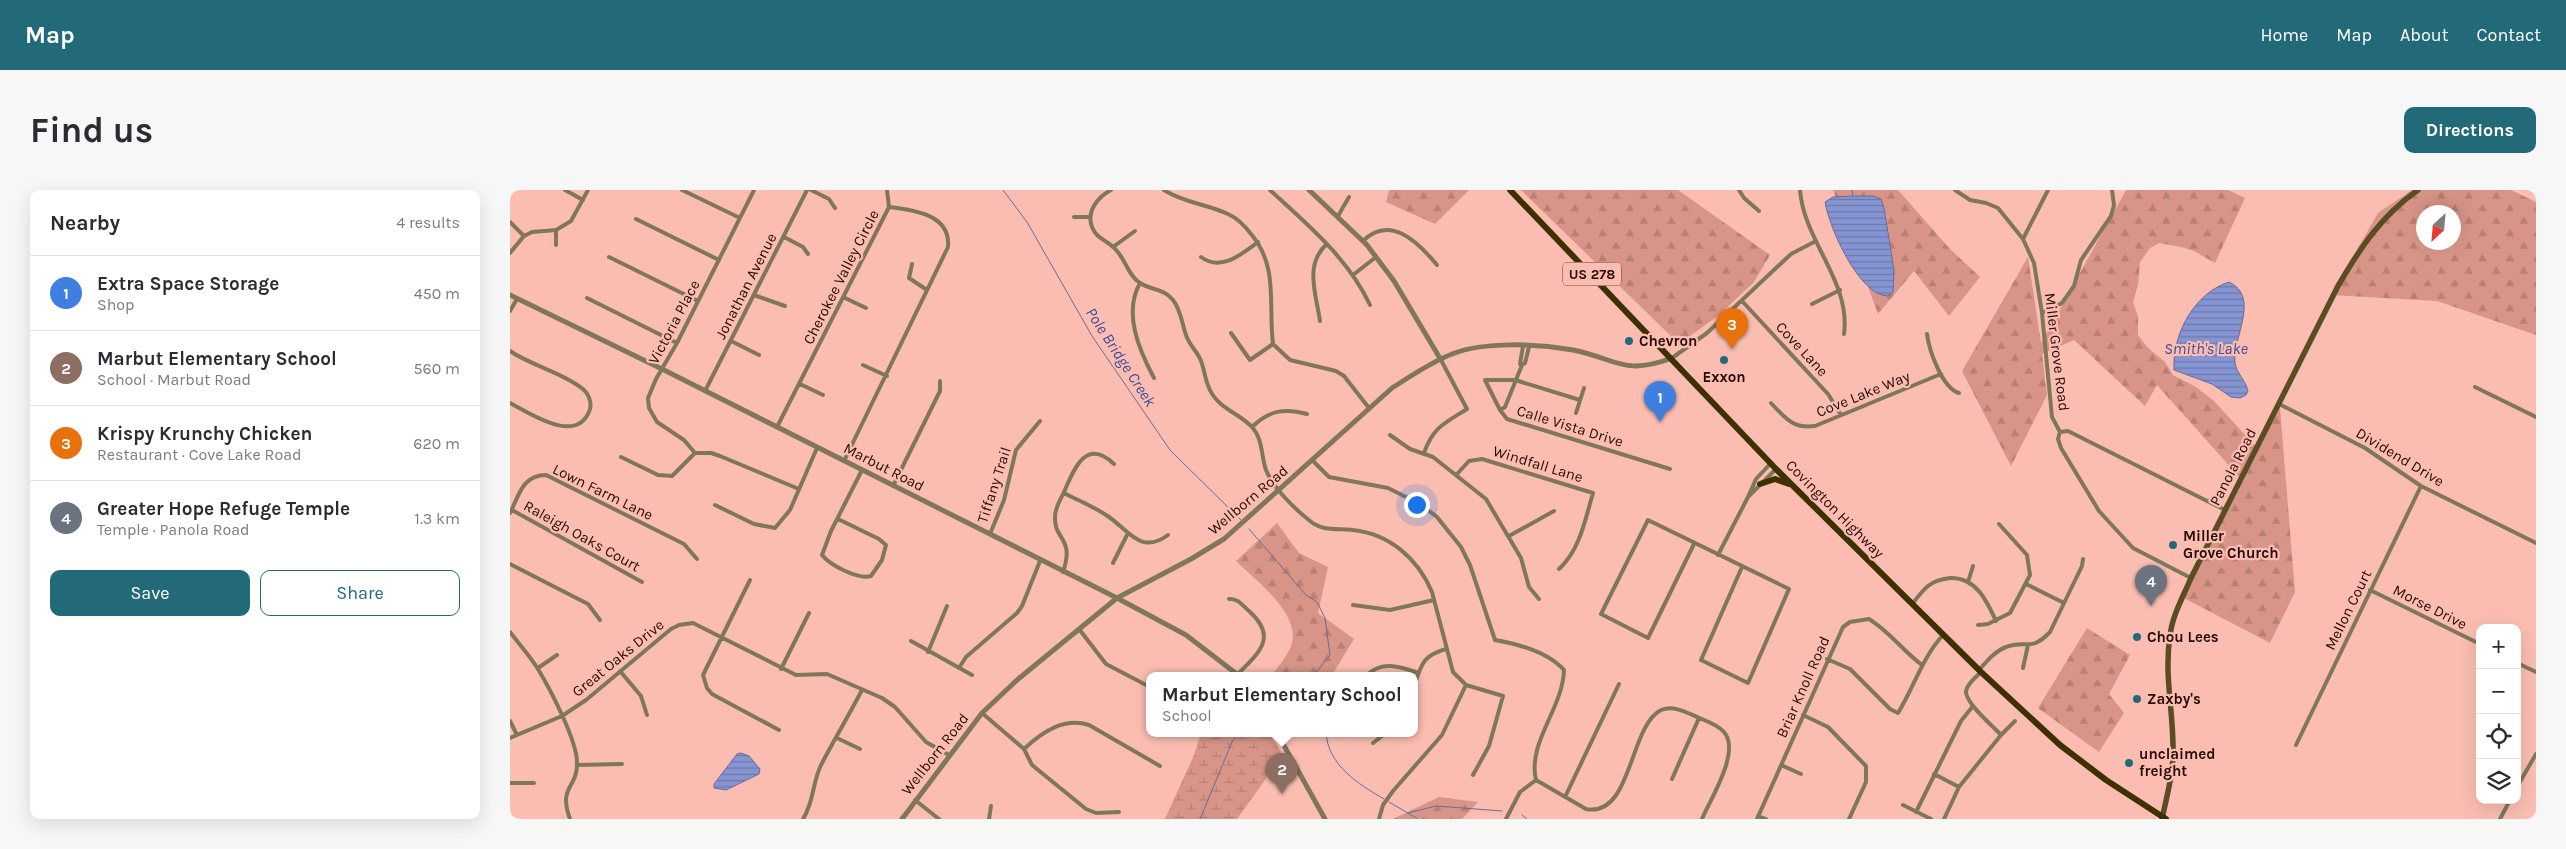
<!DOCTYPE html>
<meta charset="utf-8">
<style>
:root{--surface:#fff;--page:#f7f7f7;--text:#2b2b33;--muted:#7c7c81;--line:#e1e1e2;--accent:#226a77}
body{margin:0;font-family:Karla,sans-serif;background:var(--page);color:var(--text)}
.controls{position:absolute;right:15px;bottom:15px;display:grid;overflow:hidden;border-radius:10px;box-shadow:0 5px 20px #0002}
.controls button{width:45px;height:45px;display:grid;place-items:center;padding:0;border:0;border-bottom:1px solid var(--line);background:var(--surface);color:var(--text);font:25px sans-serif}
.compass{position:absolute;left:1906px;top:15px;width:45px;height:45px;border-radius:50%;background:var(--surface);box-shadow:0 5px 20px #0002;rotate:206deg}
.you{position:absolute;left:906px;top:314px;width:18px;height:18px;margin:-12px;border:4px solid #fff;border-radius:50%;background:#1a73e8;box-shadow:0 0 0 8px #1a73e833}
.badge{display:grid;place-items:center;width:32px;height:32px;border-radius:50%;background:var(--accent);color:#fff;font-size:16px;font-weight:700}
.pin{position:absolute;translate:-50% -41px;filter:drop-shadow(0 1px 2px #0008)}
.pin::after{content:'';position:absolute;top:26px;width:18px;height:15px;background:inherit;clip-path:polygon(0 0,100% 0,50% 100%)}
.popup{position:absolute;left:636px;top:482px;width:272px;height:65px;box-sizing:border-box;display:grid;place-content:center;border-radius:10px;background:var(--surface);filter:drop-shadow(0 1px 4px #0005);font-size:16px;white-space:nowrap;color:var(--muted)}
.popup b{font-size:19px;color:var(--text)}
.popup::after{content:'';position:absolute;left:50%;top:100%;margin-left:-10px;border:10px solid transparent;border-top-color:var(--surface)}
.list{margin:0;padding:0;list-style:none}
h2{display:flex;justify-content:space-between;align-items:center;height:65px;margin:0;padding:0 20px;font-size:21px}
h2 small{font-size:16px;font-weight:400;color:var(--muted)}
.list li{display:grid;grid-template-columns:32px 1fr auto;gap:15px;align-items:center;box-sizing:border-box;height:75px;padding:0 20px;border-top:1px solid var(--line)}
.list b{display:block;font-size:19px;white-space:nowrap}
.list p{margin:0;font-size:16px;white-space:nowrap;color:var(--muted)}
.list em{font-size:16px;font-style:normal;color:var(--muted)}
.actions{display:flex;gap:10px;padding:15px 20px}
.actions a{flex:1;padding:11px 0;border:1px solid var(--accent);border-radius:10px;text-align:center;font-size:18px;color:var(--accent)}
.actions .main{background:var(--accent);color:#fff}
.icon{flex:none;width:28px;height:28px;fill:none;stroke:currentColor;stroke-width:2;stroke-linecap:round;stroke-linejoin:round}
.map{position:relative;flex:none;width:2026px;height:629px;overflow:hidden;border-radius:10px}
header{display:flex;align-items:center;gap:30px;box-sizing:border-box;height:70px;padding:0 25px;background:var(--accent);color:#fff}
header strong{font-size:24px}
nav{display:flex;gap:28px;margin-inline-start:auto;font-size:18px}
.intro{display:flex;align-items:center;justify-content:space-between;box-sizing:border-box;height:120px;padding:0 30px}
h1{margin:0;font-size:35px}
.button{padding:12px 22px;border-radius:10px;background:var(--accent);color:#fff;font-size:18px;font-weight:700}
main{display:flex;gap:30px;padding:0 30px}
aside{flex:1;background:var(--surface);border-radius:10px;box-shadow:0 5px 20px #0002}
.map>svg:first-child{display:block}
.forest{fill:url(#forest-firs);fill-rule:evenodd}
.wetland{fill:url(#wetland-marsh)}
.water{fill:url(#water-rules);stroke:#686c96}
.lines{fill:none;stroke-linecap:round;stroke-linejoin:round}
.stream{stroke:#686c96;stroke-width:1}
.minor{stroke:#80775b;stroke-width:4}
.tertiary{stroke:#80775b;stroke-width:5}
.secondary{stroke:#5a4d23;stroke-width:5.5}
.primary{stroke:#3d3103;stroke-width:6}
.poi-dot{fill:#226a77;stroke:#fbbdb1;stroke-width:2}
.labels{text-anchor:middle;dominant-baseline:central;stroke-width:4.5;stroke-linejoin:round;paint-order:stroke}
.shield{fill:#fbbdb1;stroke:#66403a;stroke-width:1}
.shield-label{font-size:14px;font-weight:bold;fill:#260b07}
.street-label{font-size:15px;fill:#260b07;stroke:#fbbdb1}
.poi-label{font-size:15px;font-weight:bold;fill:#260b07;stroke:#fbbdb1;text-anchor:start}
.water-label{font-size:16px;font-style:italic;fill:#3d4c97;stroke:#fbbdb1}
</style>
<header>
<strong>Map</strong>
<nav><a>Home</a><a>Map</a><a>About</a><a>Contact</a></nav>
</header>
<div class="intro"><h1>Find us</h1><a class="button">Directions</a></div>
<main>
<aside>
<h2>Nearby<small>4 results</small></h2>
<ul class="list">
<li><span class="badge" style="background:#3f7fe0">1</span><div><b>Extra Space Storage</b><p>Shop</p></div><em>450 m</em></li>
<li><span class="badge" style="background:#8d6e63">2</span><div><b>Marbut Elementary School</b><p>School · Marbut Road</p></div><em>560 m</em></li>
<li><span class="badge" style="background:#e8710a">3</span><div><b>Krispy Krunchy Chicken</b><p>Restaurant · Cove Lake Road</p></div><em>620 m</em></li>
<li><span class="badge" style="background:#6b7280">4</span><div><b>Greater Hope Refuge Temple</b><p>Temple · Panola Road</p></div><em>1.3 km</em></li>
</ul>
<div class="actions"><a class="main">Save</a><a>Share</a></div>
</aside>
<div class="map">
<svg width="2026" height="629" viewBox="0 0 2026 629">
<defs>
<pattern id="forest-firs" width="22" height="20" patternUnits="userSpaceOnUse" patternTransform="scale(1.25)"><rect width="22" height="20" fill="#d89587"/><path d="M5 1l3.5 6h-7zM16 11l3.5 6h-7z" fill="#b97f73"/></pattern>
<pattern id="wetland-marsh" width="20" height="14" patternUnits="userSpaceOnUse" patternTransform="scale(1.25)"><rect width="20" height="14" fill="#d89587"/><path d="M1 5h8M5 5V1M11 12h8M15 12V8" fill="none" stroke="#b97f73"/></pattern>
<pattern id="water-rules" width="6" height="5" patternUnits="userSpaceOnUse" patternTransform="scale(1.25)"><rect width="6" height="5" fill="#8595d3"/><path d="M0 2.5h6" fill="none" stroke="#6d78a9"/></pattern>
</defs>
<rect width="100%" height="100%" fill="#fbbdb1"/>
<path class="forest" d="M 879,0 L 959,0 L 925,34 L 876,12 Z
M 1011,0 L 1168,0 L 1260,65 L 1244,92 L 1209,125 L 1169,154 Z
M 1323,0 L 1388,0 L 1440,59 L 1470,87 L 1439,126 L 1404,81 L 1368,124 Z
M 1616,0 L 1718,0 L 1735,8 L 1705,73 L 1684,61 L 1671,57 L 1649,53 L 1640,58 L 1630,72 L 1628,95 L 1623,112 L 1628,126 L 1628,145 L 1637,157 L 1655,172 L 1663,185 L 1686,197 L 1704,211 L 1748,259 L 1770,218 L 1785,402 L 1760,453 L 1670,406 L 1732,290 L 1647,195 L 1635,216 L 1564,150 L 1532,164 L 1537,205 L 1501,276 L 1452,181 L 1518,67 L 1531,153 Z
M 1902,0 L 2001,0 L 2026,12 L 2026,145 L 1927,111 L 1821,105 L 1868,23 ZM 1914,22 L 1944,22 L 1944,52 L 1914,52 Z
M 767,333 L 789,363 L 818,377 L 808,423 L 844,449 L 822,485 L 762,485 C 768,477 775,468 780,459 C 795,426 746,391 726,371 Z
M 1577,438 L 1620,465 L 1599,504 L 1614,523 L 1589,562 L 1528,518 Z
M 929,607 L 968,612 L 952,629 L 883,629 Z"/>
<path class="wetland" d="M 691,543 L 759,543 L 773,565 L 727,629 L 655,629 L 684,565 Z"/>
<path class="water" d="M 1343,6 L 1363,6 L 1371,9 L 1374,18 L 1384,80 L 1383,102 L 1378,106 C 1349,106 1319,37 1315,12 L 1323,7 Z
M 1719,92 C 1751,107 1722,148 1725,173 C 1727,184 1736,191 1738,201 L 1736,205 L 1730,208 L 1721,207 L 1702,194 L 1664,180 C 1662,145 1684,103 1719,92 Z
M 231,563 L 239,566 L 250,579 L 249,584 L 216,600 L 204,598 L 204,594 L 227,564 Z"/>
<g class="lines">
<path class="stream" d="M 493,0 L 517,32 L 582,146 L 660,260 L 731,330
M 1342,0 L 1343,6
M 739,339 L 796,405 L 807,412 L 815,428 L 820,465 L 804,485
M 816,543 C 818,575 848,594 874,609
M 879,612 L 908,629
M 898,623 L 926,616 L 992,621
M 1012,625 L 1017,629
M 690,629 L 722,552 L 728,543"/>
<path class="minor" d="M 55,0 L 73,10
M 172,0 L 230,28
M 301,0 L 319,9 L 325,18
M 601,0 C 588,7 576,21 582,37 C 587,49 595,49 603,57 C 615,66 617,85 630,93 C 641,100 655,99 663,110 C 671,120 672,134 676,145 C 679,155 688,162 691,171 C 695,181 695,191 700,200 C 709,219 729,223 742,237 C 753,249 751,266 756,280 C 763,298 785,319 800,331 C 813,342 828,338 843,340 C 880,344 908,369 922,402 L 943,482 L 956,495 L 993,506 L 979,556 L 963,585
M 654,0 C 674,13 697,14 718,24 C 727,28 735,36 741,44 C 769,77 758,114 763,154 L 780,170 L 826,181 L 834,186 L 859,218
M 760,0 C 797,34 838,68 860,115
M 1229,0 L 1234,8 L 1249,21
M 1290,0 C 1294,52 1341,91 1334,144
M 1445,0 L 1460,10 L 1476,13 L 1488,18 L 1513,49 L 1524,73 L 1532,123 L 1542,227 L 1550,242 L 1558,241 L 1570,247 L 1715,320
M 828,26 L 839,7
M 564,27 L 580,27
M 126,29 L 209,70
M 0,32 L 14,46
M 274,47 L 293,57 L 298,64
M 1513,49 L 1538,0
M 853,51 C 880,24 908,52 927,75
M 46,55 L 46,40
M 603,57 L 625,41
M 0,63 L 14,46 L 22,42 L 46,40 L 61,31 L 78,0
M 99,67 L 188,111
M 691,67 C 711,82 732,64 748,52
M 402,74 L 399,88 L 417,100
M 843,85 L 866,67
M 630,93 C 613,123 629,160 644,188
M 244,105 L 275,116
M 333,107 L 356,118
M 77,108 L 167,153
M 1232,111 L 1318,204 L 1331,225
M 1302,114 L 1330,100
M 0,121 L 7,109
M 1532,123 L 1552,113 L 1564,96 L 1571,70 L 1601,26 L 1604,15 L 1602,0
M 810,131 C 806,104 794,74 817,54
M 721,143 L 740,170 L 763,154
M 1417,144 C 1419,160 1432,198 1449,203
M 221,151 L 249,165
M 0,161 C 22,176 52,182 73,199 C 78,203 82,212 80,219 C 68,256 21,224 0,213
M 1162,168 L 1197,143 L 1281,64 L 1306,51
M 353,175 L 377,186
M 1012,175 L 1010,174 L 1013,156
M 290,194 L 313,205
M 1965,197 L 2026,227
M 195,201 L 297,0
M 1070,210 L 1005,190 L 975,190 L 990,220 L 997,229 L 1160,279
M 1261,213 C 1275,228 1283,239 1305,236 L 1431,184
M 1769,214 L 1855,258 L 1911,296 L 2026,353
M 990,220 L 995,217 L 1012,175 L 1015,173 L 1019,157
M 1066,223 L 1074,198
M 267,237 L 379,17 L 377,0
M 742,237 C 759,220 775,218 797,224
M 1550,242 L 1548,249 L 1551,258 L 1589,321 L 1623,358 L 1681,388
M 880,245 L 900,259 L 923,267 L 976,309 L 1011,368 L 1019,397 L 1029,409
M 185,263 L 174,250 L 147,232 L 139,218 L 138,208 L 146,189 L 167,153 L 244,0
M 914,263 C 923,237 935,233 957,219 L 931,170
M 111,267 L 148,285 L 162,286 L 185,263 L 201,263 L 210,266 L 289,299
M 802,270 L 819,287 L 878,298 L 910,314 L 927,327 L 951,357 L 960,375 L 985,450 C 1008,454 1038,462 1054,480 C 1053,518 1017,553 1026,590
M 334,271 L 438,57 C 441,25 405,20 379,17
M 1261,273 L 1246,289 L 1238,307 L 1266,279
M 947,284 L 959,271 L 972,269 L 1083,303 C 1075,330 1070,360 1049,379
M 383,296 L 430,201 L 430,191
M 554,303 C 569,311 585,317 599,327 C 619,341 631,365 658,345
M 205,315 L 244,334 L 265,338 L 280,320 L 307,258
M 2,320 L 132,392
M 0,323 C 9,306 12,285 36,285 L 174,354 L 187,369
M 328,329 L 369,349 L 376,355 L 372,370 L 361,386 C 348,390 320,375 312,365 L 321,341 L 352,280
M 480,344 L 494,310 L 506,260 L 530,231
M 999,346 L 1044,321
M 1184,354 L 1138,448 L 1091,424 L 1138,330 L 1279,399 L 1238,493 L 1191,470 L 1232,377
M 1208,365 L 1238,307
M 603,373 L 617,345
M 0,374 L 78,414 L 90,430
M 553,382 C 565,347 544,351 545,327 C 545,317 550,311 554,302 C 564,279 576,247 604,274
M 240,390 L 193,485 L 197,498 L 202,504 L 269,540
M 1458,392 L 1463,376
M 1516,394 L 1554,413
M 1860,400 L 1970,454
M 719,409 C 728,408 733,416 739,421 C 769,448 748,463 727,485
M 1402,414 C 1407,408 1412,401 1418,396 C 1424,391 1432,389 1440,388 C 1466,387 1477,411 1486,431
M 843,415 L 880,420 L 924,410
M 1468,435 L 1478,434 L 1500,423 L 1520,385 L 1517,365 L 1489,334
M 569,439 L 596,474 L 640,497
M 0,442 C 9,454 20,466 28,479 C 40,499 68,552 67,574 C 67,599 48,596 60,629
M 401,451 L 462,485
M 418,462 L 437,416
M 1317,469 L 1340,479 L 1380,519 L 1388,523 C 1404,497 1412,468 1433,445
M 2007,473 L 2026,482
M 28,478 L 47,465
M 449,478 L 456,467 L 507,423 L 512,416 L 530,371
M 1513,478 L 1518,455
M 271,479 L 299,423
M 1469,480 C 1477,471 1485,461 1496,457 C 1516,449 1520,463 1540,442 L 1572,376 L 1573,369
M 110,481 L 131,506 L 137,525
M 857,485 C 873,470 890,477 909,483
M 904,496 C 912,474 912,466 936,459
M 472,523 L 514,559 L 522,575 L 576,619 L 586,623 L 609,622
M 1293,525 L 1318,537 L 1356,576 L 1356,592 L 1339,629
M 0,531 L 7,545
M 1491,545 L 1505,531
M 0,548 L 52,526 L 76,510 L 161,439 L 169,435 L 183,433 L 286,485 L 317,484 L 372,508 L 385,517 L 416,552 L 439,565
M 327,548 L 350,559
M 863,553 L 876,543
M 1786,555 L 1911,296
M 514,559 C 532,542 554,527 579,535 L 650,576
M 68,575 L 112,574
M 1271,575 L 1291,584
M 1424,584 L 1449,597
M 1162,589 L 1189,528
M 1026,590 L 1076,619 C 1122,628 1119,536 1151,520 C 1163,515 1176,522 1187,527 C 1196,531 1207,534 1214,542 C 1231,561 1201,608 1192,629
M 0,593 L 24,593
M 2007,597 L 2026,564
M 1055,607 L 1109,494
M 405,610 L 429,629
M 1393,615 L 1421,629
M 1406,622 L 1451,531 L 1463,516
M 1248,626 L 1256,629
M 293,629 C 304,612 302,594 311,575 C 324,550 339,525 352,500
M 479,629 L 481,616
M 869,629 L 873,615 L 883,601 L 932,545 L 956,495
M 996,629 L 1010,602 L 1026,590
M 1247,629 L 1333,437 L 1340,432 L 1359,429 C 1379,441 1393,461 1412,475
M 1434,629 L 1449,597 L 1491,545 C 1483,536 1455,513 1456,501 C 1457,494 1466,487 1471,482
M 1990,629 L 2000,610"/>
<path class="tertiary" d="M 799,0 L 857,55 L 884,91 L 931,170
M 0,105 L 152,179 L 607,408 L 676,445 L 728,485
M 767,543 L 815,629
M 392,629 L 472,523 L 507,490 L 607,408 L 681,369 L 714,349 L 882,198 C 901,186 921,172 942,164 C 975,151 1028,154 1063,160 C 1107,169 1114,186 1162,168"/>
<path class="secondary" d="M 1652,629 C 1657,605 1664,581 1663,557 C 1663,519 1654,484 1660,446 C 1662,426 1673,407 1681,388 L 1828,96 C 1850,58 1872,25 1908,0"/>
<path class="primary" d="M 1000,0 L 1266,279 L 1471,482 L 1550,555 L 1596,590 L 1656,629
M 1250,294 L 1265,289 L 1279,294"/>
</g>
<g class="poi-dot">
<circle cx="1119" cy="151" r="5"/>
<circle cx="1214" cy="170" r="5"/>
<circle cx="1663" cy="355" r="5"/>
<circle cx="1627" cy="447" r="5"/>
<circle cx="1627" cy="509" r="5"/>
<circle cx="1619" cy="573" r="5"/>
</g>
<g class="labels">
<rect class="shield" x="1053" y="72.5" width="58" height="23" rx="4"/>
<g class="shield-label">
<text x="1082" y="84">US 278</text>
</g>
<g class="street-label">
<text transform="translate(331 87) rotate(-63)">Cherokee Valley Circle</text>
<text transform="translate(236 96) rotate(-63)">Jonathan Avenue</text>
<text transform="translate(164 132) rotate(-62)">Victoria Place</text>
<text transform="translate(1292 159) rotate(47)">Cove Lane</text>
<text transform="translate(1547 162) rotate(83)">Miller Grove Road</text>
<text transform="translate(1353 204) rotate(-22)">Cove Lake Way</text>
<text transform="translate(1060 236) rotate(17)">Calle Vista Drive</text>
<text transform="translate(1890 267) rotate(31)">Dividend Drive</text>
<text transform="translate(1028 274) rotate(17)">Windfall Lane</text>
<text transform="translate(374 277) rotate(27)">Marbut Road</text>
<text transform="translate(1723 277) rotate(-63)">Panola Road</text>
<text transform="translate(484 295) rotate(-72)">Tiffany Trail</text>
<text transform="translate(93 302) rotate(26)">Lown Farm Lane</text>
<text transform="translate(738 310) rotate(-40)">Wellborn Road</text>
<text transform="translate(1325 319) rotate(45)">Covington Highway</text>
<text transform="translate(72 346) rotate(29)">Raleigh Oaks Court</text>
<text transform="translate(1920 417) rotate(27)">Morse Drive</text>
<text transform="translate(1838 420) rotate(-64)">Mellon Court</text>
<text transform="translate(108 468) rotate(-39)">Great Oaks Drive</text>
<text transform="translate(1293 497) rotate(-66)">Briar Knoll Road</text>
<text transform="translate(425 564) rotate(-52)">Wellborn Road</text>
</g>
<g class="poi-label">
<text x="1129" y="151">Chevron</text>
<text x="1214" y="187" text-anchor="middle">Exxon</text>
<text x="1673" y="346">Miller<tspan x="1673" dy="17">Grove Church</tspan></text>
<text x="1637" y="447">Chou Lees</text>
<text x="1637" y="509">Zaxby's</text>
<text x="1629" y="564">unclaimed<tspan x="1629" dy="17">freight</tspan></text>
</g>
<g class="water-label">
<text x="1696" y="158">Smith's Lake</text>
<text transform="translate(611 167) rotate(57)">Pole Bridge Creek</text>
</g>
</g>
</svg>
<div class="controls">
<button>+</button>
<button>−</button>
<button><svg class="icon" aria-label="locate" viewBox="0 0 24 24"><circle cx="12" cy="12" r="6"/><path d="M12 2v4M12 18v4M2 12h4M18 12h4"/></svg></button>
<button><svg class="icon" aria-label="layers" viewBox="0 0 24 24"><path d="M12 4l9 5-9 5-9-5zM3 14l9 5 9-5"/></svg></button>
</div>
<svg class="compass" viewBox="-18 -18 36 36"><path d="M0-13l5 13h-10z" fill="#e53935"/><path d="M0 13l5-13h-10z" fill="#7c7c81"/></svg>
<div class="you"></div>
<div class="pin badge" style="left:1150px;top:232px;background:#3f7fe0">1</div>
<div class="pin badge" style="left:772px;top:604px;background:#8d6e63">2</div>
<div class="popup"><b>Marbut Elementary School</b>School</div>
<div class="pin badge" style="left:1222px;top:159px;background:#e8710a">3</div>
<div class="pin badge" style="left:1641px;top:416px;background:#6b7280">4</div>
</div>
</main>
